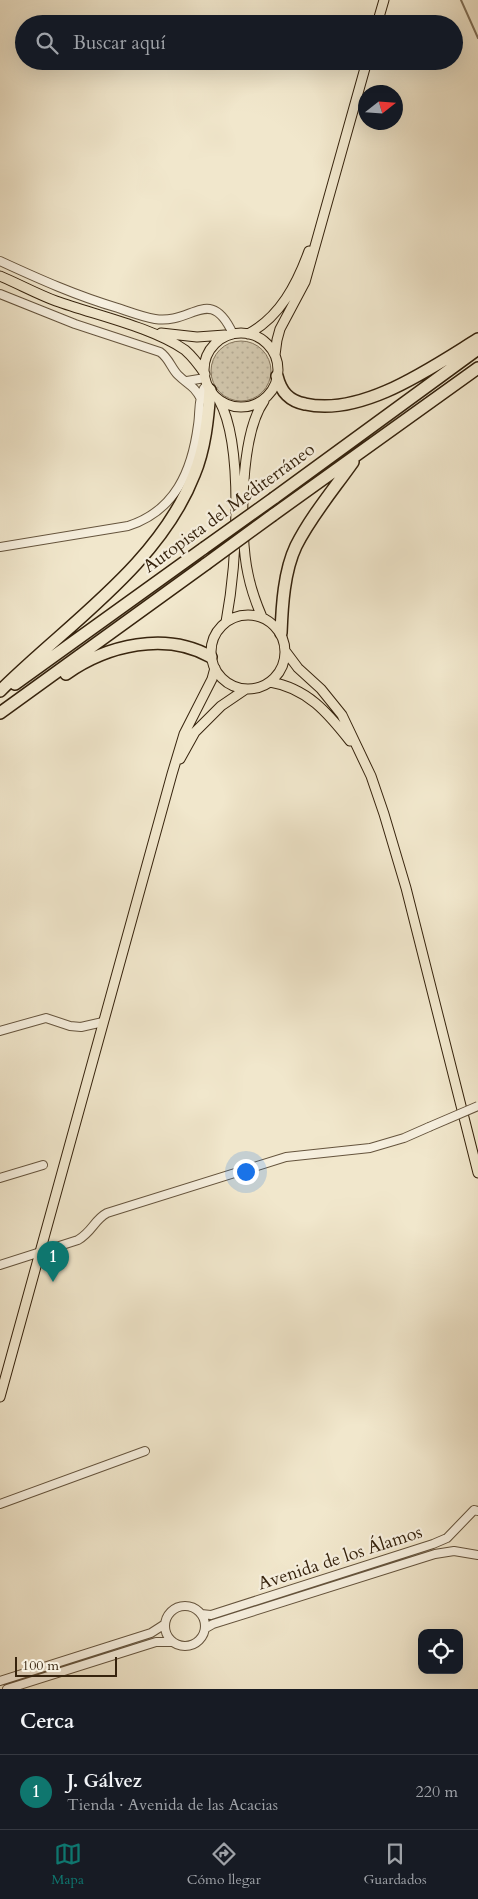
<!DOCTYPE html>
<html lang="es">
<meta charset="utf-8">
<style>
:root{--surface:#171b24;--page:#242831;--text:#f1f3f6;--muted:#9ea1a6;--line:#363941;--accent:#0f766e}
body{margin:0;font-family:Cardo,serif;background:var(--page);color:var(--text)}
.controls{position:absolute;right:15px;bottom:15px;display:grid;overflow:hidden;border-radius:10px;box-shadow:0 5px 20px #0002}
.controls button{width:45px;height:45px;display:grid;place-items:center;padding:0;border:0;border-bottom:1px solid var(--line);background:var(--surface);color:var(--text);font:25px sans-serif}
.compass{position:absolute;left:358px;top:85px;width:45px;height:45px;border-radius:50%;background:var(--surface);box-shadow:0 5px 20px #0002;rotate:73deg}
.scale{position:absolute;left:15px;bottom:12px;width:102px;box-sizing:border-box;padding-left:5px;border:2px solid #36230d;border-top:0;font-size:14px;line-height:18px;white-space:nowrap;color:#36230d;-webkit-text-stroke:4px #f6efde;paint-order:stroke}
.you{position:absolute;left:245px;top:1171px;width:18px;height:18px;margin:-12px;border:4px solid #fff;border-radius:50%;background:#1a73e8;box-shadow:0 0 0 8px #1a73e833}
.badge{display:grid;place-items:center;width:32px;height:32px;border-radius:50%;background:var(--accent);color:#fff;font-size:16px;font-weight:700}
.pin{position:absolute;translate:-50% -41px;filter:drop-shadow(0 1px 2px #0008)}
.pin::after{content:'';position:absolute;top:26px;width:18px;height:15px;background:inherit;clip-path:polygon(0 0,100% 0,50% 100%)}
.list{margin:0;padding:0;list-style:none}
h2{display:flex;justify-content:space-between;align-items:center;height:65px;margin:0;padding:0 20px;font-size:21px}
h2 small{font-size:16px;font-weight:400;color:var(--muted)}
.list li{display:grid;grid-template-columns:32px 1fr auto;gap:15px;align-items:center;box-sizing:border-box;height:75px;padding:0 20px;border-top:1px solid var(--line)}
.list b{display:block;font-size:19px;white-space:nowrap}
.list p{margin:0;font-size:16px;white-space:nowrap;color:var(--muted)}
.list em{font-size:16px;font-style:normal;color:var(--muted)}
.icon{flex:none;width:28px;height:28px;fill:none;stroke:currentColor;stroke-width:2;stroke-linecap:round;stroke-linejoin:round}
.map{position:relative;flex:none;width:478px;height:1689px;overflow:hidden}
.search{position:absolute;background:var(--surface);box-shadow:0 5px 20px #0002;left:15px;right:15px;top:15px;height:55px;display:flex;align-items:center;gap:12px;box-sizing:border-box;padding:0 18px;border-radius:28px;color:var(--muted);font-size:19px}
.sheet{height:140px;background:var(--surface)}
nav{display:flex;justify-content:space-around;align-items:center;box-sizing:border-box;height:70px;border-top:1px solid var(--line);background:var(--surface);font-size:14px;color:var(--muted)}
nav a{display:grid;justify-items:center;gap:2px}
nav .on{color:var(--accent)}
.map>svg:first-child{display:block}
.grass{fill:url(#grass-dots);stroke:#84745c}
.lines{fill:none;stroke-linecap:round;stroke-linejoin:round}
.stream{stroke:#807059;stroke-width:2}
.minor-casing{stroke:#65543d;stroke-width:10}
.major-casing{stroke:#36230d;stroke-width:11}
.highway-casing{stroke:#36230d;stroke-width:14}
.minor{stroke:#f6efde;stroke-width:8}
.major{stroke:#f1e7cc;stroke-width:9}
.highway{stroke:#f1e7cc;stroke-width:11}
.minor-bridge-casing{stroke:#65543d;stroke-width:10;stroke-linecap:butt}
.highway-bridge-casing{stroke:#36230d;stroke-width:14;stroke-linecap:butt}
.minor-bridge{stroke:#f6efde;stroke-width:8}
.highway-bridge{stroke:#f1e7cc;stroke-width:11}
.labels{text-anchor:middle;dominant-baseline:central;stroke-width:4.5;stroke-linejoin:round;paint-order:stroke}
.street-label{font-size:18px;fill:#36230d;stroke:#f6efde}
</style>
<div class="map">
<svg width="478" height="1689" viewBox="0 0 478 1689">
<defs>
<pattern id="grass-dots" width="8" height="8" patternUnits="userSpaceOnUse" patternTransform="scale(1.25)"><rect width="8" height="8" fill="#d1c6ac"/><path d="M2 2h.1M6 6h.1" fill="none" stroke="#b4aa93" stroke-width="1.8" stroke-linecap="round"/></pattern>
</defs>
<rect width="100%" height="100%" fill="#f1e7cc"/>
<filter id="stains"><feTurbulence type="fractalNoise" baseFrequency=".004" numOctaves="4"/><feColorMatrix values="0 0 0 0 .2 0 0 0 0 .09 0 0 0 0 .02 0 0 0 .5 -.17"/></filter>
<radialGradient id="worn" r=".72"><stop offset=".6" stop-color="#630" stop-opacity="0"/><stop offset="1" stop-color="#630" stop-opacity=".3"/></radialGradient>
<path class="grass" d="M211 371a30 30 0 1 1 60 0a30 30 0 1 1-60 0Z"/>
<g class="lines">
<path class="stream" d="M 461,0 L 478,38"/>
<g class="minor-casing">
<path id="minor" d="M 0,261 C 39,279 77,296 118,308 C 130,312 143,317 155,319 C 192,325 210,284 233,334
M 0,294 L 75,324 L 160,352 C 169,358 171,368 178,375 C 188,385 194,385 201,399
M 187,381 L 205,378
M 0,547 L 128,526 C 175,511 192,471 198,425 C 200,414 198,398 204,388
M 0,1031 L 46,1018 L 70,1026 L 81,1027 L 103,1022
M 0,1178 L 43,1165
M 0,1265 L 78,1240 C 93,1231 94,1220 107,1213 L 286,1157 L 370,1148 L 404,1138 L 429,1127
M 0,1504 L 145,1451
M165 1626a20 20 0 1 1 40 0a20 20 0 1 1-40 0Z
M 201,1614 L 211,1615 L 433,1544 L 447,1538 L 474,1510 L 478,1511
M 206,1628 L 213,1624 L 435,1554 L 454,1551 L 478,1555
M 0,1681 L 151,1633 L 165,1624
M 7,1689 L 156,1642 L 171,1642"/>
</g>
<g class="major-casing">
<path id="major" d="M 377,24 L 384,0
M 0,276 C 19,284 37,294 56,301 C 95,315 152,327 185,350 C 193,357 199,365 205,374
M 161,333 L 197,337 L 225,335
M204 370a37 37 0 1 1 74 0a37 37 0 1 1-74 0Z
M 248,334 C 280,317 297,284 309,251
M 275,355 L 277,340 L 280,329 L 305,282 L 367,61
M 219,400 C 245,447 236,568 226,622
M211 652a37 37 0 1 1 74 0a37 37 0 1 1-74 0Z
M 262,617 C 256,603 251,589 248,574 C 239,533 240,435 264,401
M 286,652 L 298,668 L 321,689 L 342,715 L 371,776 L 384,814 L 406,888 L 478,1173
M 270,682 C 307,688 328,713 350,741
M 180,759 L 195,732 L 221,706 L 246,689
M 0,1397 L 172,774 L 184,734 L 212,679 L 215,668"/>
</g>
<g class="highway-casing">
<path id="highway" d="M 277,376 C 281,392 289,401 305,404 C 362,417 431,368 478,339
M 274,498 L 478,349
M 273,515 L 478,368
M 281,633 C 282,606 284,571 296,546 C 311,516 334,489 353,462
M 66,674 C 107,645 166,631 211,657
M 15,684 L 204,548
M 0,691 C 66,625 159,565 194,475 C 205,449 208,418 210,390
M 0,713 L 206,564"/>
</g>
<use href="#minor" class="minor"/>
<use href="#major" class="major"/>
<use href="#highway" class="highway"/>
<g class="minor-bridge-casing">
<path id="minor-bridge" d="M 429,1127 L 478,1106"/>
</g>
<g class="highway-bridge-casing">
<path id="highway-bridge" d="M 204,548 L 274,498
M 206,564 L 273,515"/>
</g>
<use href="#minor-bridge" class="minor-bridge"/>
<use href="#highway-bridge" class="highway-bridge"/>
</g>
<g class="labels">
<g class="street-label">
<text transform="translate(229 508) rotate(-36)">Autopista del Mediterráneo</text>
<text transform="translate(340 1558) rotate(-18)">Avenida de los Álamos</text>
</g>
</g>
<rect width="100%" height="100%" filter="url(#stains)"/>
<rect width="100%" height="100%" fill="url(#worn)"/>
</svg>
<div class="controls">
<button><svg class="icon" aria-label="locate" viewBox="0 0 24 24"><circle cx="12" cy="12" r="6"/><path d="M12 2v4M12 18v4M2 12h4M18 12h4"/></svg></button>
</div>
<svg class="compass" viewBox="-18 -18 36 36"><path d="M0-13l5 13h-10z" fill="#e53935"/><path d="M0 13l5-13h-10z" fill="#9ea1a6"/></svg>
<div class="scale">100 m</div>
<div class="you"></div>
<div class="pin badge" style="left:53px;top:1282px">1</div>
<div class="search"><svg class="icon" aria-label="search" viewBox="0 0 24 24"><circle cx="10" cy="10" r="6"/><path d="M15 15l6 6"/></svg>Buscar aquí</div>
</div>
<section class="sheet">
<h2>Cerca<small></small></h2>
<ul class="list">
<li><span class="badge">1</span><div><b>J. Gálvez</b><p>Tienda · Avenida de las Acacias</p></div><em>220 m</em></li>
</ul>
</section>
<nav>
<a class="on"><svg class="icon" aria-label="map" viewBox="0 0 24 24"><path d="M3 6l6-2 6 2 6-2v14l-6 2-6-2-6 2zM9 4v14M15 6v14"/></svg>Mapa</a>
<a><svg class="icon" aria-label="directions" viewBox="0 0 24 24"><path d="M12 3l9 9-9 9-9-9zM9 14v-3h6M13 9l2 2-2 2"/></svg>Cómo llegar</a>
<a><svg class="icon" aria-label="saved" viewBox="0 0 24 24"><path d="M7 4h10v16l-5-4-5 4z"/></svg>Guardados</a>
</nav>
